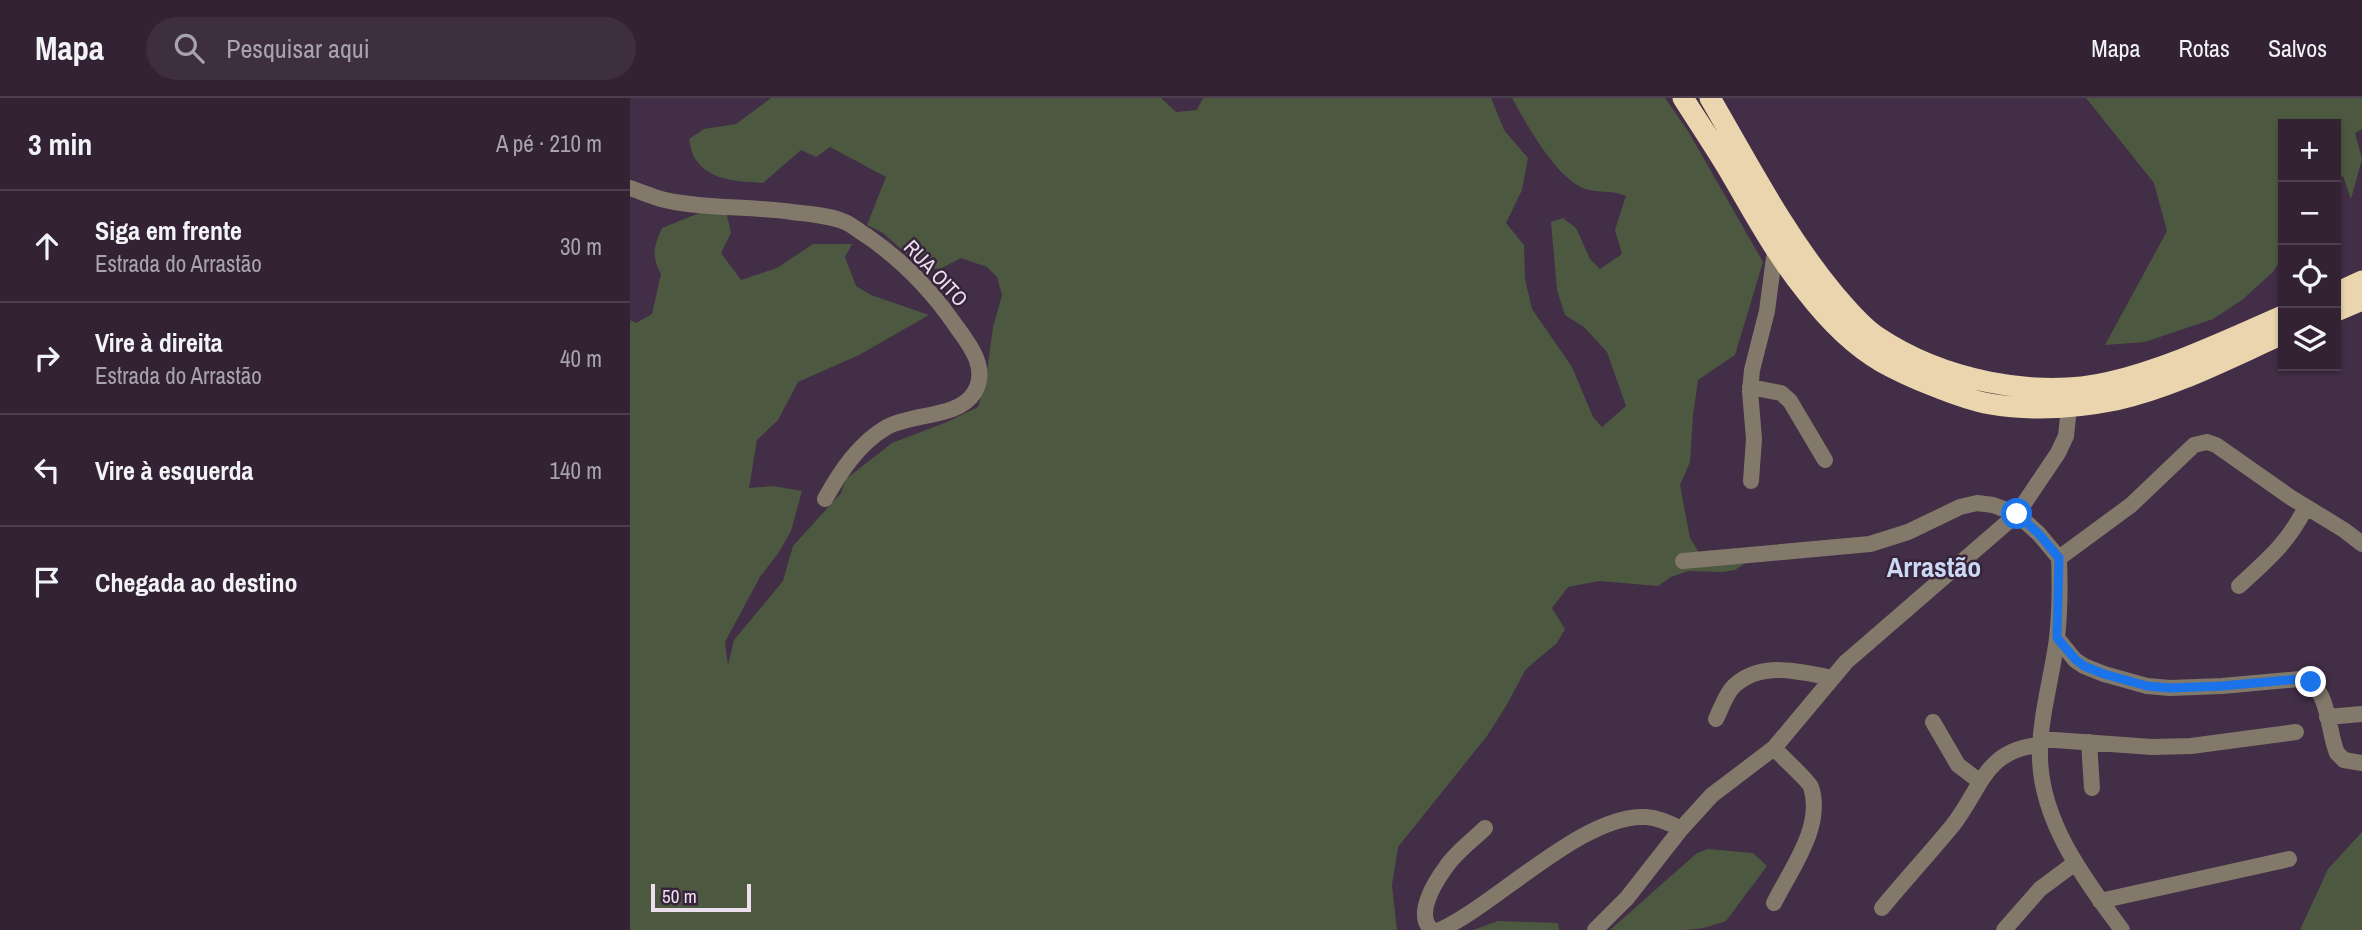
<!DOCTYPE html>
<html lang="pt">
<meta charset="utf-8">
<style>
:root{--surface:#322234;--page:#3d2f40;--text:#f1f3f6;--muted:#a8a4ac;--line:#4d3f4f}
body{margin:0;font-family:"Archivo Narrow",sans-serif;background:var(--page);color:var(--text)}
.controls{position:absolute;right:21px;top:21px;display:grid;overflow:hidden;border-radius:0px;box-shadow:0 2px 5px #0004}
.controls button{width:63px;height:63px;display:grid;place-items:center;padding:0;border:0;border-bottom:2px solid var(--line);background:var(--surface);color:var(--text);font:35px sans-serif}
.scale{position:absolute;left:21px;bottom:18px;width:100px;box-sizing:border-box;padding-left:7px;border:4px solid #ecdfee;border-top:0;font-size:19px;line-height:24px;white-space:nowrap;color:#ecdfee;-webkit-text-stroke:5px #37243b;paint-order:stroke}
.stop{position:absolute;width:21px;height:21px;margin:-16px;border:5px solid #1a73e8;border-radius:50%;background:#fff}
.stop.end{background:#1a73e8;border-color:#fff;box-shadow:0 2px 7px #0008}
.list{margin:0;padding:0;list-style:none}
h2{display:flex;justify-content:space-between;align-items:center;height:91px;margin:0;padding:0 28px;font-size:30px}
h2 small{font-size:23px;font-weight:400;color:var(--muted)}
.list li{display:grid;grid-template-columns:46px 1fr auto;gap:21px;align-items:center;box-sizing:border-box;height:112px;padding:0 28px;border-top:2px solid var(--line)}
.list b{display:block;font-size:26px;white-space:nowrap}
.list p{margin:0;font-size:23px;white-space:nowrap;color:var(--muted)}
.list em{font-size:23px;font-style:normal;color:var(--muted)}
.icon{flex:none;width:38px;height:38px;fill:none;stroke:currentColor;stroke-width:2;stroke-linecap:round;stroke-linejoin:round}
.map{position:relative;flex:none;width:1732px;height:832px;overflow:hidden}
header{display:flex;align-items:center;gap:42px;box-sizing:border-box;height:98px;padding:0 35px;background:var(--surface);border-bottom:2px solid var(--line)}
header strong{font-size:33px}
nav{display:flex;gap:38px;margin-inline-start:auto;font-size:24px}
.search{width:490px;height:63px;background:var(--page);display:flex;align-items:center;gap:18px;box-sizing:border-box;padding:0 24px;border-radius:38px;color:var(--muted);font-size:26px}
main{display:flex}
aside{flex:1;background:var(--surface)}
.map>svg:first-child{display:block}
.green{fill:#4c5940}
.lines{fill:none;stroke-linecap:round;stroke-linejoin:round}
.minor{stroke:#82796a;stroke-width:16}
.highway{stroke:#ead5ae;stroke-width:21}
.route{stroke:#1a73e8;stroke-width:9}
.labels{text-anchor:middle;dominant-baseline:central;stroke-width:5;stroke-linejoin:round;paint-order:stroke}
.street-label{font-size:21px;fill:#ecdfee;stroke:#37243b}
.district-label{font-size:28px;font-weight:bold;fill:#cbd9f4;stroke:#37243b}
</style>
<header>
<strong>Mapa</strong>
<div class="search"><svg class="icon" aria-label="search" viewBox="0 0 24 24"><circle cx="10" cy="10" r="6"/><path d="M15 15l6 6"/></svg>Pesquisar aqui</div>
<nav><a>Mapa</a><a>Rotas</a><a>Salvos</a></nav>
</header>
<main>
<aside>
<h2>3 min<small>A pé · 210 m</small></h2>
<ul class="list">
<li><svg class="icon" aria-label="ahead" viewBox="0 0 24 24"><path d="M12 20V5M6 11l6-6 6 6"/></svg><div><b>Siga em frente</b><p>Estrada do Arrastão</p></div><em>30 m</em></li>
<li><svg class="icon" aria-label="right" viewBox="0 0 24 24"><path d="M7 20v-9h11M14 6l5 5-5 5"/></svg><div><b>Vire à direita</b><p>Estrada do Arrastão</p></div><em>40 m</em></li>
<li><svg class="icon" aria-label="left" viewBox="0 0 24 24"><path d="M17 20v-9H6M10 6l-5 5 5 5"/></svg><div><b>Vire à esquerda</b></div><em>140 m</em></li>
<li><svg class="icon" aria-label="arrive" viewBox="0 0 24 24"><path d="M6 21V4h12l-3 4 3 4H6"/></svg><div><b>Chegada ao destino</b></div></li>
</ul>
</aside>
<div class="map">
<svg width="1732" height="832" viewBox="0 0 1732 832">
<rect width="100%" height="100%" fill="#422e46"/>
<path class="green" d="M 141,0 L 531,0 L 546,14 L 567,12 L 573,0 L 861,0 L 874,32 L 898,60 L 892,92 L 876,125 L 894,147 L 895,181 L 902,211 L 942,269 L 963,319 L 972,329 L 996,308 L 977,254 L 954,229 L 935,217 L 927,192 L 921,124 L 933,120 L 946,130 L 960,161 L 970,171 L 992,156 L 985,132 L 996,98 C 981,91 966,96 953,90 C 925,78 897,27 882,0 L 1035,0 L 1058,33 L 1133,164 L 1105,257 L 1068,282 L 1063,317 L 1060,364 L 1050,387 L 1060,440 L 1073,461 L 1101,461 L 1114,466 L 1105,472 L 1092,474 L 1058,473 L 1041,479 L 1028,488 L 969,483 L 938,489 L 922,510 L 935,531 L 927,545 L 896,571 L 876,608 L 857,638 L 768,749 L 762,787 L 767,832 L 0,832 L 0,222 L 6,225 L 22,216 L 31,176 C 21,158 24,148 32,130 L 79,111 L 96,113 L 101,135 L 91,155 L 111,182 L 147,170 L 183,146 L 222,146 L 215,159 L 226,188 L 241,197 L 299,217 L 229,257 L 168,284 L 148,322 L 127,342 L 119,390 L 143,388 L 172,393 L 161,433 L 149,454 L 130,479 L 95,544 L 98,567 L 104,542 L 153,483 L 163,448 L 211,395 L 216,381 L 262,345 L 317,324 L 348,309 L 356,281 L 363,229 L 372,197 L 367,179 L 357,169 L 331,160 L 310,171 L 292,170 L 253,135 L 237,127 L 256,79 L 200,49 L 186,59 L 171,52 L 133,85 C 110,83 81,84 66,62 C 62,57 60,47 59,41 L 74,31 L 106,26 Z
M 1456,0 L 1732,0 L 1732,31 L 1725,35 L 1732,61 L 1721,101 L 1713,78 L 1706,82 L 1706,26 L 1653,26 L 1653,158 L 1643,174 L 1612,202 L 1583,221 L 1515,244 L 1475,247 L 1537,133 L 1524,85 Z
M 1732,734 L 1732,832 L 1670,832 L 1698,771 Z
M 1078,751 L 1123,755 L 1137,768 L 1096,823 L 1074,830 L 1057,832 L 980,832 L 1067,755 Z
M 868,823 L 928,825 L 929,832 L 843,832 Z"/>
<g class="lines">
<path class="minor" d="M 0,90 C 12,94 23,99 35,102 C 74,111 122,108 162,114 C 179,116 199,117 215,124 C 222,127 230,134 237,138 C 272,162 302,193 326,228 C 340,247 359,271 344,295 C 328,320 283,315 257,329 C 229,345 210,374 195,401
M 1120,289 L 1151,295 L 1160,303 L 1195,362
M 1121,383 L 1124,341 L 1120,293 L 1122,272 L 1137,213 L 1145,152
M 1429,460 L 1501,407 L 1564,347 L 1577,344 L 1586,347 L 1660,399 L 1714,432 L 1732,446
M 1053,463 L 1240,446 L 1278,434 L 1330,409 L 1347,405 L 1363,407 L 1387,416 L 1409,436 L 1429,460 C 1430,486 1430,513 1427,540 C 1422,580 1409,621 1410,661 C 1412,726 1456,783 1492,832
M 1609,488 C 1639,460 1657,446 1676,409
M 1427,540 L 1445,562 L 1454,568 L 1474,576 L 1517,588 L 1540,590 L 1592,588 L 1670,581 C 1700,586 1697,632 1707,655 L 1714,662 L 1732,665
M 1697,619 L 1732,616
M 1086,621 C 1091,611 1096,595 1104,588 C 1132,562 1170,574 1203,580
M 1303,624 L 1328,667 L 1349,683
M 1411,641 L 1522,649 L 1561,648 L 1666,634
M 1459,644 L 1462,690
M 1144,650 C 1151,658 1179,683 1181,689 C 1194,728 1161,771 1144,805
M 1470,803 L 1659,761
M 1252,810 C 1275,782 1300,755 1323,727 C 1352,690 1354,652 1410,647
M 802,832 C 784,817 805,784 816,769 C 826,754 843,742 855,730
M 810,832 C 867,806 954,715 1016,719 C 1029,720 1040,725 1051,731
M 965,832 L 997,800 L 1051,731 L 1082,697 L 1144,650 L 1216,564 L 1387,416 L 1428,355 L 1436,338 L 1439,309
M 1374,832 L 1410,791 L 1445,765"/>
<path class="highway" d="M 1053,0 C 1070,27 1088,53 1104,81 C 1126,119 1147,157 1175,192 C 1195,218 1222,247 1252,264 C 1277,278 1331,301 1360,306 C 1401,313 1446,310 1486,302 C 1544,289 1599,260 1653,236
M 1080,0 C 1119,67 1155,137 1205,197 C 1217,211 1231,228 1246,238 C 1280,261 1319,276 1359,284 C 1400,292 1439,294 1480,284 C 1540,270 1597,242 1653,218
M 1706,195 L 1732,183
M 1706,213 L 1732,202"/>
</g>
<g class="lines">
<path class="route" d="M 1387,416 L 1409,436 L 1429,460 L 1427,540 L 1446,562 L 1454,568 L 1474,576 L 1517,588 L 1540,590 L 1592,588 L 1670,581 L 1681,584"/>
</g>
<g class="labels">
<g class="street-label">
<text transform="translate(306 175) rotate(47)">RUA OITO</text>
</g>
<g class="district-label">
<text x="1304" y="469">Arrastão</text>
</g>
</g>
</svg>
<div class="controls">
<button>+</button>
<button>−</button>
<button><svg class="icon" aria-label="locate" viewBox="0 0 24 24"><circle cx="12" cy="12" r="6"/><path d="M12 2v4M12 18v4M2 12h4M18 12h4"/></svg></button>
<button><svg class="icon" aria-label="layers" viewBox="0 0 24 24"><path d="M12 4l9 5-9 5-9-5zM3 14l9 5 9-5"/></svg></button>
</div>
<div class="scale">50 m</div>
<div class="stop" style="left:1387px;top:416px"></div>
<div class="stop end" style="left:1681px;top:584px"></div>
</div>
</main>
